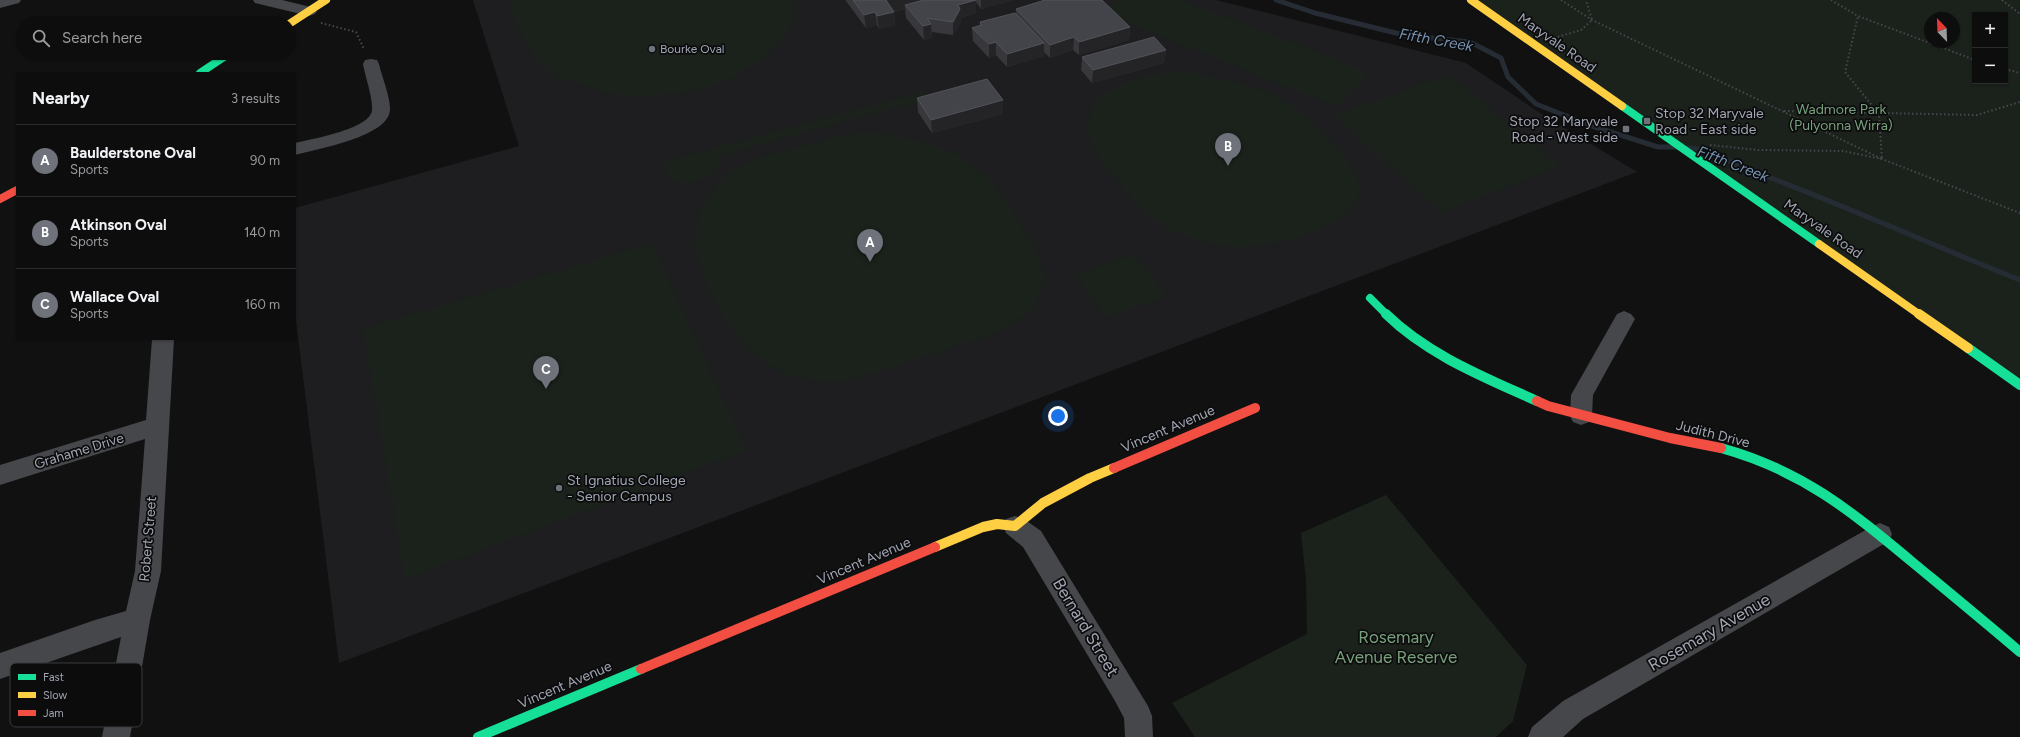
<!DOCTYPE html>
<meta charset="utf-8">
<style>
:root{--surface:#0d0d0e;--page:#161617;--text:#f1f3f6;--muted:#9a9c9e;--line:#2d2d2e;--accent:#6f727b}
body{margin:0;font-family:Figtree,sans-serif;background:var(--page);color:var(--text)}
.controls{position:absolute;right:12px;top:12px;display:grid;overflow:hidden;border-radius:0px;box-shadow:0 1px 3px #0004}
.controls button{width:36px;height:36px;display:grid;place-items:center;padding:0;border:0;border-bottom:1px solid var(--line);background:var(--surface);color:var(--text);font:20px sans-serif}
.compass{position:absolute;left:1924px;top:12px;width:36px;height:36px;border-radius:50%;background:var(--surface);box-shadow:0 1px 3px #0004;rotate:337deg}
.you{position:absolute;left:1058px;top:416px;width:14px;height:14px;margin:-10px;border:3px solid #fff;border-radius:50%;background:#1a73e8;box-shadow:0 0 0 6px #1a73e833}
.badge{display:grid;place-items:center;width:26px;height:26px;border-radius:50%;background:var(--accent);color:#fff;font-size:13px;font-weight:700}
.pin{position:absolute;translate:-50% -33px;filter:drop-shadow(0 1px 2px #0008)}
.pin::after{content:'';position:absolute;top:21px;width:14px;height:12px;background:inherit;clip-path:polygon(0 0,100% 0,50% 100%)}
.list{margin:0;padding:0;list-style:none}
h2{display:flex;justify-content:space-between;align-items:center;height:52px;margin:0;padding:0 16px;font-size:17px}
h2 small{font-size:13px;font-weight:400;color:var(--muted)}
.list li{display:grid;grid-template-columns:26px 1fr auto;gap:12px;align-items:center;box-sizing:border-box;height:72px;padding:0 16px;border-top:1px solid var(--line)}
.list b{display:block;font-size:15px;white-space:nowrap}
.list p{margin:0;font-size:13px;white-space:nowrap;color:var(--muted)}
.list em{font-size:13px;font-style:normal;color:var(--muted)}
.icon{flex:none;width:22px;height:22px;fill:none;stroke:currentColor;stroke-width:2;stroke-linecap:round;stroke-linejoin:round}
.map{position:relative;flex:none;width:2020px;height:737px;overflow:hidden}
.search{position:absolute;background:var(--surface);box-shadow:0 1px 3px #0004;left:16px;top:16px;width:280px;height:44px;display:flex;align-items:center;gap:10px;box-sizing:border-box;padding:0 14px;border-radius:22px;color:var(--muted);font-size:15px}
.panel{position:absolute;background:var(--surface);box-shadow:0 1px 3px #0004;left:16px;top:72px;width:280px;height:268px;border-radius:0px}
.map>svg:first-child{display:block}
.built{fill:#1e1e20}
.green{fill:#1b221c;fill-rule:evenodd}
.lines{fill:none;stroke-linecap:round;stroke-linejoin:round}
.stream{stroke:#252c33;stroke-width:5}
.path{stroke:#47484d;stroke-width:2;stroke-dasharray:1.5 2.5;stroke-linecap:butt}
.street{fill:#46474b;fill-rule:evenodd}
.fast-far1{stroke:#16e098;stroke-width:8}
.fast{stroke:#16e098;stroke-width:10}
.slow-far1{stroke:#ffcf43;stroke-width:8}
.slow{stroke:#ffcf43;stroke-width:10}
.jam-far1{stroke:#f24e42;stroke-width:8}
.jam{stroke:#f24e42;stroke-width:10}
.wall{fill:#38383c}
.shaded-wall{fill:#242426}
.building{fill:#434449;stroke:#52535a}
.poi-dot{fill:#6f727b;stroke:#0c0c0d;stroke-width:1.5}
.labels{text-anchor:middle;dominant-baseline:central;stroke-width:3.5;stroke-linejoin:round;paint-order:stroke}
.far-poi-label{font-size:12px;fill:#a1a6b4;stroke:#0c0c0d;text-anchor:start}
.street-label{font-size:14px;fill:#a1a6b4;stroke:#0c0c0d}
.park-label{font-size:14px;fill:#77a07c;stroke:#0c0c0d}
.poi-label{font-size:14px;fill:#a1a6b4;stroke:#0c0c0d;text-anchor:start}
.water-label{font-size:15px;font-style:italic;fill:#7692b1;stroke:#0c0c0d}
.near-street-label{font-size:17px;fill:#a1a6b4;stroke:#0c0c0d}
.near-park-label{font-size:17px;fill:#77a07c;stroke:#0c0c0d}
.key{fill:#0c0c0d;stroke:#393a3f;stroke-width:1}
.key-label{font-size:11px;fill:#a1a6b4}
</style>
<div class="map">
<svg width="2020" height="737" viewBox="0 0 2020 737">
<rect width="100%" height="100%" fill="#111112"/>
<path class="built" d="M 473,0 L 1216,0 L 1466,63 L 1537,111 L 1637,172 L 339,663 L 295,313 L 295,208 L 519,146 Z"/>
<path class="green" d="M 509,0 L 794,0 L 791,25 L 782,40 L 764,58 L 742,72 L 724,82 L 698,90 L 641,97 L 612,94 L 558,77 L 538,61 L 519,32 Z
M 1118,0 L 1181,0 L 1369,72 L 1337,107 L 1100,12 Z
M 1471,0 L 2020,0 L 2020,385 ZM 1975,15 L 2005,15 L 2005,81 L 1975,81 ZM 1930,18 L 1954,18 L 1954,42 L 1930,42 Z
M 1182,72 C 1214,76 1247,83 1276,97 C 1301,109 1378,173 1355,204 C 1343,221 1318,231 1299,237 C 1261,250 1221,251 1183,235 C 1177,232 1170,230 1164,227 C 1144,213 1127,194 1113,175 C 1103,161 1087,145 1088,126 C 1089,83 1150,73 1182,72 Z
M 1449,75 L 1561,166 L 1441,212 L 1333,115 Z
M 922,92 L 927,99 L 718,156 L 722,165 L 712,176 L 685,184 L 669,180 L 662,162 Z
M 861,132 L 880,133 L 931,144 L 951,151 L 967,161 L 991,181 L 1016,217 L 1035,249 L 1045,275 L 1039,296 L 1032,309 L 1011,324 L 988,336 L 878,372 L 841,381 L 818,381 L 789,376 L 765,362 L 749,349 L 726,321 L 705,280 L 695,246 L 699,214 L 721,181 L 736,168 L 754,159 L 846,134 Z
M 652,243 L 746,450 L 405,579 L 363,329 Z
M 1134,255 L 1167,296 L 1107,318 L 1076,274 Z
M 1386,495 L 1527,665 L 1513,721 L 1496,737 L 1195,737 L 1172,703 L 1307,634 L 1306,580 L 1301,533 Z"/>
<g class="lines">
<path class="stream" d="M 1276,0 L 1315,13 L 1404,35 L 1470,42 L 1501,58 L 1508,77 L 1536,104 L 1592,126 L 1658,147 L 1677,147
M 1688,148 C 1708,148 1728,162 1747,169 C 1840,203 1929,244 2020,280"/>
<path class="path" d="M 1561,0 L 1592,20 L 1882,159 L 1879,114 L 1845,72 L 1858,16
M 1831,0 L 1858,16 L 1975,60
M 2002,0 L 2020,14
M 321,23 L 356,32 L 364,49
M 1554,38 L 1581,30 L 1592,20 L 1586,0
M 2005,69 L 2020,73
M 1784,111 L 1977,115 L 2020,102
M 1710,145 L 1758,150 L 1843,151 L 1882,159 L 2020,213"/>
<path class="street" d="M 0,0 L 21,0 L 19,3 L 0,8 Z
M 253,0 L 282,0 L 315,8 L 317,11 L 315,14 L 309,16 L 255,3 Z
M 371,59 L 377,60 L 379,64 C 382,77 390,96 390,109 C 390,137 316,149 295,155 L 295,143 C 311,139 371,129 372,110 C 373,98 365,76 363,64 L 365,60 Z
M 1624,311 L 1631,314 L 1635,319 L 1593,395 L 1592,416 L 1589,422 L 1581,425 L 1573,422 L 1570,416 L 1571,395 L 1617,314 Z
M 152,339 L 174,339 L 161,571 L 150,620 L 130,737 L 102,737 L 121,637 L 0,679 L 0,653 L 95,620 L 126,611 L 135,571 L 145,439 L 0,485 L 0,465 L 146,420 Z
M 1015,516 L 1024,519 L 1041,531 L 1148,706 L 1152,716 L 1153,737 L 1125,737 L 1124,718 L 1115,701 L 1023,547 L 1006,533 L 1003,526 L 1006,519 Z
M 1880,523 L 1889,527 L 1892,534 L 1889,541 L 1583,719 L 1563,737 L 1528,737 L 1532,727 L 1563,701 L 1871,527 Z"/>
<path class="fast-far1" d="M 200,73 L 230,53
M 1622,106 L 1819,244
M 1370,298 L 1387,315"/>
<path class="fast" d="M 1386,314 C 1428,355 1484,377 1537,401
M 1968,348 L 2020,385
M 1721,448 C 1804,471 1852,512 1917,566 C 1952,595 1986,623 2020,652
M 478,737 L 641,669"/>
<path class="slow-far1" d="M 1471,0 L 1622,106
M 289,24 L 326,0
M 1819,244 L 1920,315"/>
<path class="slow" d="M 1919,314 L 1968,348
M 935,547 L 983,527 L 997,524 L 1015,526 L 1043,503 L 1090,478 L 1114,468"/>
<path class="jam-far1" d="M 0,199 L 17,190"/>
<path class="jam" d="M 1537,401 L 1548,406 L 1670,438 L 1721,448
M 1114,468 L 1255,408
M 641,669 L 935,547"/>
</g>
<path class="wall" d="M 846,0 L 1014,0 L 981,9 L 976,2 L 976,13 L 960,18 L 961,22 L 953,35 L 932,32 L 932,38 L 924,40 L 906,18 L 905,9 L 894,12 L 895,25 L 879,29 L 877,25 L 866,28 L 846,1 Z
M 1016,9 L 1130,27 L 1129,40 L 1079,55 L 1073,50 L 1050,58 L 1044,52 L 1044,56 L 1007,67 L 996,55 L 989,58 L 973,41 L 972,28 L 980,26 L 980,22 L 1016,13 Z
M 1166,50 L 1164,63 L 1092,83 L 1081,70 L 1082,57 Z
M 917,98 L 1003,114 L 932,133 L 918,112 Z"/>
<path class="shaded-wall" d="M 886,0 L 924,0 L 905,5 L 905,9 L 893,12 L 894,12 L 895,25 L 879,29 L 877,16 Z
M 976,0 L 976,13 L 960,18 L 961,22 L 953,35 L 953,22 L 958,5 Z
M 981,0 L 1014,0 L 981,9 Z
M 875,12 L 877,25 L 866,28 L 864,15 Z
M 931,24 L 932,38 L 924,40 L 923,26 Z
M 1130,27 L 1129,40 L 1079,55 L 1079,42 Z
M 1074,37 L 1073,50 L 1050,58 L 1050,45 Z
M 996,42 L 996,55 L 989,58 L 989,44 Z
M 1044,43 L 1044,56 L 1007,67 L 1007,54 Z
M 1166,50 L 1164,63 L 1092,83 L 1093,70 Z
M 1003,100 L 1003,114 L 932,133 L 931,120 Z"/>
<path class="building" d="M 853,0 L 887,0 L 886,0 L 894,12 L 877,16 L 875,12 L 864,15 Z
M 924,0 L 976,0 L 958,5 L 960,9 L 953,22 L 927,18 L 931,24 L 923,26 L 905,5 Z
M 1045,0 L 1102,0 L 1130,27 L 1079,42 L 1074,37 L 1050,45 L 1016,9 Z
M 1015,13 L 1044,43 L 1007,54 L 996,42 L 989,44 L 972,28 L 981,25 L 980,22 Z
M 1154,37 L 1166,50 L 1093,70 L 1082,57 Z
M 987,79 L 1003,100 L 931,120 L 917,98 Z"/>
<g class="poi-dot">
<circle cx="652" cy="49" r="4"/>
<rect x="1643" y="117" width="8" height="8" rx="2"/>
<rect x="1622" y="125" width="8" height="8" rx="2"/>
<circle cx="559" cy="488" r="4"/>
</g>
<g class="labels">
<g class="far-poi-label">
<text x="660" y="49">Bourke Oval</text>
</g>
<g class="street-label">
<text transform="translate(1557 43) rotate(35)">Maryvale Road</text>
<text transform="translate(1823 229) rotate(35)">Maryvale Road</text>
<text transform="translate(1168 429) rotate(-23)">Vincent Avenue</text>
<text transform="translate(1713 434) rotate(14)">Judith Drive</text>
<text transform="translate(79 451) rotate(-17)">Grahame Drive</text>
<text transform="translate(148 539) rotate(-85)">Robert Street</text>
<text transform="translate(864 561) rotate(-23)">Vincent Avenue</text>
<text transform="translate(565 685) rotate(-23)">Vincent Avenue</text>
</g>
<g class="park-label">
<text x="1841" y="109">Wadmore Park<tspan x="1841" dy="16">(Pulyonna Wirra)</tspan></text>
</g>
<g class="poi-label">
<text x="1655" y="113">Stop 32 Maryvale<tspan x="1655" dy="16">Road - East side</tspan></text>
<text x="1618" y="121" text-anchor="end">Stop 32 Maryvale<tspan x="1618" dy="16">Road - West side</tspan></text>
<text x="567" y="480">St Ignatius College<tspan x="567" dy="16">- Senior Campus</tspan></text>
</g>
<g class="water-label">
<text transform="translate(1436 40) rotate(10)">Fifth Creek</text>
<text transform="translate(1733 164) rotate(21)">Fifth Creek</text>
</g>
<g class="near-street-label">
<text transform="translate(1086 627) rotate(59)">Bernard Street</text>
<text transform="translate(1709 632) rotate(-30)">Rosemary Avenue</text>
</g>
<g class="near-park-label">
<text x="1396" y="637">Rosemary<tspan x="1396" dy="20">Avenue Reserve</tspan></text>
</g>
</g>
<rect x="10" y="663" width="132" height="64" rx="6" class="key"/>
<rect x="18" y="674" width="18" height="6" fill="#16e098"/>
<rect x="18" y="692" width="18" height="6" fill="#ffcf43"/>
<rect x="18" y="710" width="18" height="6" fill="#f24e42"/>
<g class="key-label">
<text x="43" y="681">Fast</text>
<text x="43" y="699">Slow</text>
<text x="43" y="717">Jam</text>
</g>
</svg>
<div class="controls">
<button>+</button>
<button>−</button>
</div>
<svg class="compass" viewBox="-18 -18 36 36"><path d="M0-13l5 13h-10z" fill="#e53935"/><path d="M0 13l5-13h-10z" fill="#9a9c9e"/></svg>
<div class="you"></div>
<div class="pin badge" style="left:870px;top:262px">A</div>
<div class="pin badge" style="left:1228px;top:166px">B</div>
<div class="pin badge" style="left:546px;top:389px">C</div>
<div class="search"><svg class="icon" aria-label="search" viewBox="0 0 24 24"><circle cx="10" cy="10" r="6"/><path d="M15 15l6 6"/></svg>Search here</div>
<section class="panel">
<h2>Nearby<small>3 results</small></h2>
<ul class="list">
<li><span class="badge">A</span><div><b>Baulderstone Oval</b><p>Sports</p></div><em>90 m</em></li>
<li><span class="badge">B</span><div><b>Atkinson Oval</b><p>Sports</p></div><em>140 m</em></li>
<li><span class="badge">C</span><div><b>Wallace Oval</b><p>Sports</p></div><em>160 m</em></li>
</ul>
</section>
</div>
